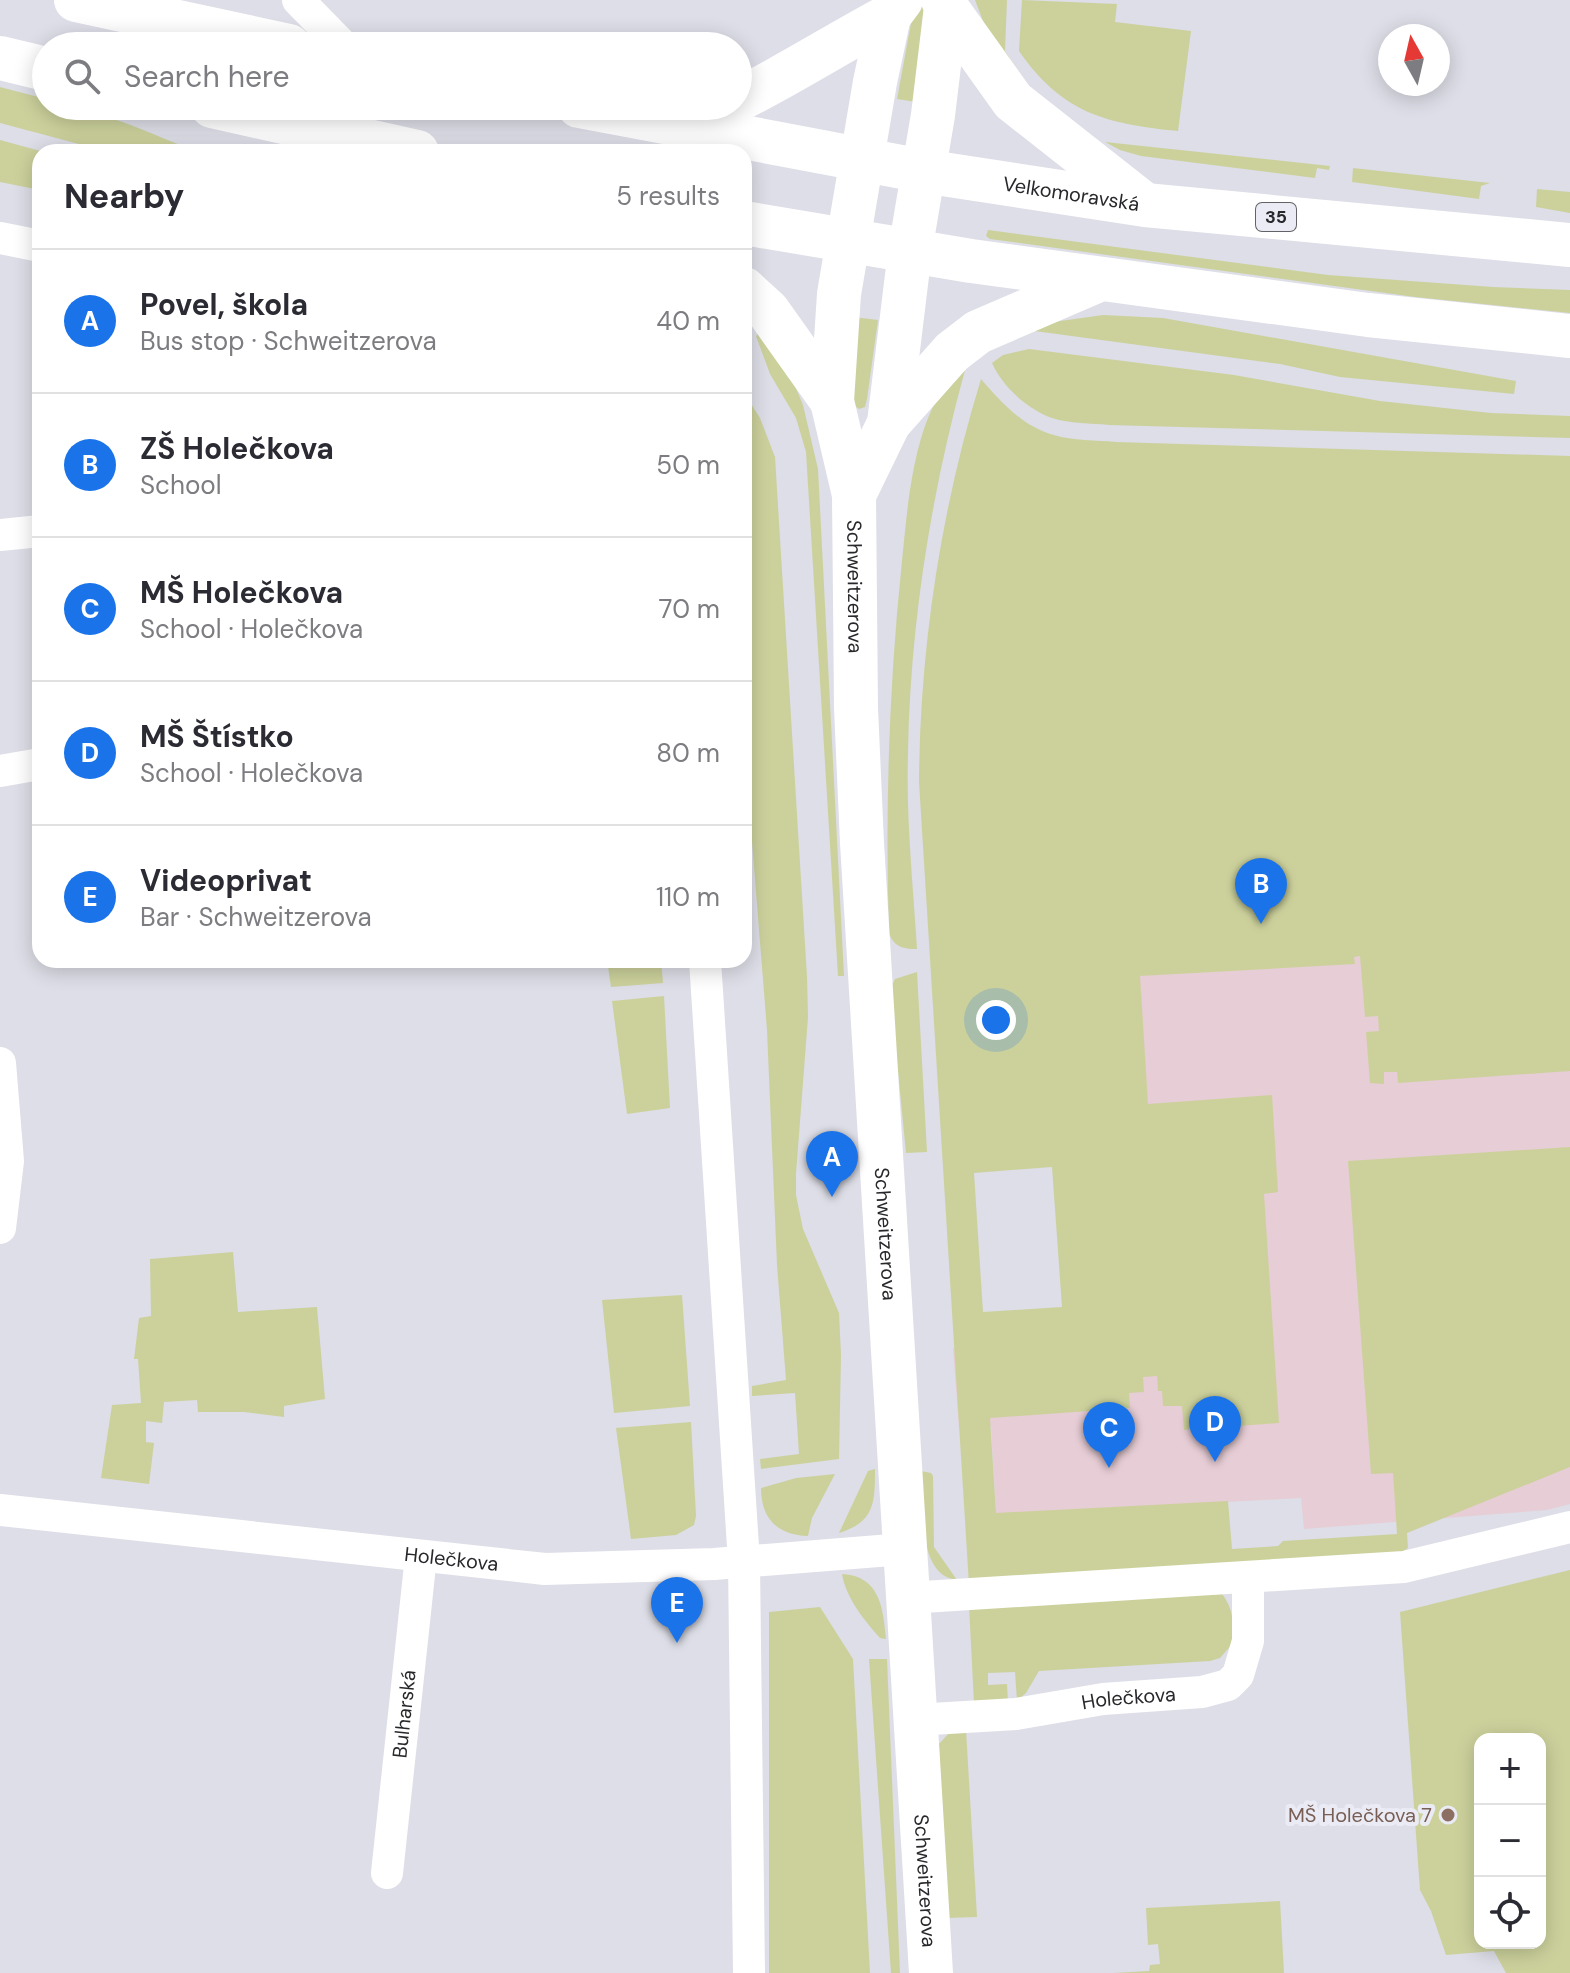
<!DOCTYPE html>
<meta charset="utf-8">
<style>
:root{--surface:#fff;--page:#f2f2f3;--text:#2b2b33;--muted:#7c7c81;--line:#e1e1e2;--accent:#1a73e8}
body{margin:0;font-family:"DM Sans",sans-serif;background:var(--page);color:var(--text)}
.controls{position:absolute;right:24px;bottom:24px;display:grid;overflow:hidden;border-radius:16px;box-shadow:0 4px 20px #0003}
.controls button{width:72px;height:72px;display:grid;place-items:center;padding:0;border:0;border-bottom:2px solid var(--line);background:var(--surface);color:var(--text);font:40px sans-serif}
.compass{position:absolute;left:1378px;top:24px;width:72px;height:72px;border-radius:50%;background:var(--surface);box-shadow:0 4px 20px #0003;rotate:352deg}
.you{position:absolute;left:996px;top:1020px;width:28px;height:28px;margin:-20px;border:6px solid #fff;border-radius:50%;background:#1a73e8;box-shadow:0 0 0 12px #1a73e833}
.badge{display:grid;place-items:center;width:52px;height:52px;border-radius:50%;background:var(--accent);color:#fff;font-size:26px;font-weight:700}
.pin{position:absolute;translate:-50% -66px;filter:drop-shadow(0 2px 4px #0008)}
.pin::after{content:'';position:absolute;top:42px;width:28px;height:24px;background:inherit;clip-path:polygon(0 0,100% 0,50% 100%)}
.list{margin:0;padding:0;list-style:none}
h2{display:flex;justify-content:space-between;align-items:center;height:104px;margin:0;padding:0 32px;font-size:34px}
h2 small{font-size:26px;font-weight:400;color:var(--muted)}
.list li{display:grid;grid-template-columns:52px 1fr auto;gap:24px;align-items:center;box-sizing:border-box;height:144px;padding:0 32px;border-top:2px solid var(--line)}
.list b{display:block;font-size:30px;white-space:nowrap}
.list p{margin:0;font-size:26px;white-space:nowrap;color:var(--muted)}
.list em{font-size:26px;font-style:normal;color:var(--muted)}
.icon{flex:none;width:44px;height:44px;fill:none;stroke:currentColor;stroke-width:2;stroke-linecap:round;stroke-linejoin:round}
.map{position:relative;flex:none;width:1570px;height:1973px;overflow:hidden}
.search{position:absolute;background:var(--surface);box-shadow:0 4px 20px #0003;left:32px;top:32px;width:720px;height:88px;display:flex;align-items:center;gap:20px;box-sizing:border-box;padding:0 28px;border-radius:44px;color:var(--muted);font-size:30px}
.panel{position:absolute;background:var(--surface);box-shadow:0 4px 20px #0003;left:32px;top:144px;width:720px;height:824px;border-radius:24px}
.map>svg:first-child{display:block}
.education{fill:#e7cdd5}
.green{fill:#ccd19c;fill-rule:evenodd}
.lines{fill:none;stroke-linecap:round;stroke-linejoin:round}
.street{stroke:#fff;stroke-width:32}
.secondary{stroke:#fff;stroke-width:44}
.primary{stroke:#fff;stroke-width:44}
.education-dot{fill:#8d6e63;stroke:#eaebf4;stroke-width:3}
.labels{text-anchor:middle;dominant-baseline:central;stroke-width:8;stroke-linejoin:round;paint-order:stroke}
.shield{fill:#eaebf4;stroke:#626267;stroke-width:2}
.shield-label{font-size:18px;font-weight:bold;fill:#27282b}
.street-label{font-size:20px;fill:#27282b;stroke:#eaebf4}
.education-label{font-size:20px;fill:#785e54;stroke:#eaebf4;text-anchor:end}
</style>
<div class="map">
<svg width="1570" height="1973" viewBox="0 0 1570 1973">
<rect width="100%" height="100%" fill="#dddee7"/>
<path class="education" d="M 1570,467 L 1570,1504 L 1547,1510 L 1304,1529 L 1301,1498 L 996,1514 L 991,1426 L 959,1428 L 953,1348 L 1143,1336 L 985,527 Z"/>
<path class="green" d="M 975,0 L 1007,0 L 1005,51 L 1021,75 L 988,34 Z
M 1022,0 L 1117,4 L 1115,22 L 1191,31 L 1178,131 C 1106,124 1062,113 1019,51 Z
M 921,4 L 925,5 L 916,102 L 897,99 L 914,7 Z
M 0,87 L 46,99 L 46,106 C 98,106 149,134 198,152 L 109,152 L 0,123 Z
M 0,140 L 44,152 L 40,152 L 40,190 L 0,182 Z
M 1105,142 L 1330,166 L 1329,170 L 1317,168 L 1315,178 L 1141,156 L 1120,150 Z
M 1353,168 L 1490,183 L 1481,186 L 1479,199 L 1352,182 Z
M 1537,189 L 1570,192 L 1570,213 L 1536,207 Z
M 988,230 L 1328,275 L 1493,287 L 1570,290 L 1570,313 L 1415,297 L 990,239 L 986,236 Z
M 1103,315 L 1163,318 L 1516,381 L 1514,394 L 1340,377 L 1280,364 L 1027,330 L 1053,322 Z
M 853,317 L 878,320 L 867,399 L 865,407 L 859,409 L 852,404 Z
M 760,332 L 790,374 L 803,405 L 818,469 L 844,976 L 838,976 L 806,452 L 796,418 L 770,374 L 756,336 Z
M 1029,349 L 1234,375 L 1380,401 L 1491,413 L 1570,416 L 1570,438 L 1109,425 C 1091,423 1070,424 1052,418 C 1027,409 1002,386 992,363 L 1003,355 Z
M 965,370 C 931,494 910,625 908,754 C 906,819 913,884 917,949 C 903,949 894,947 889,933 C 885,808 889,685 902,561 C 907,512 912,445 936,401 C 942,390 956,379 965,370 Z
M 981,379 C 1001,402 1023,427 1054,435 C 1073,441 1096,440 1116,442 L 1570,456 L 1570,1071 L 1398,1083 L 1397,1072 L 1384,1072 L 1384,1084 L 1370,1083 L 1366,1032 L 1379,1031 L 1378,1016 L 1365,1017 L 1360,956 L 1354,957 L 1355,964 L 1140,976 L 1148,1104 L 1272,1095 L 1278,1192 L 1264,1194 L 1279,1423 L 1184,1430 L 1182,1406 L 1163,1406 L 1162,1391 L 1158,1391 L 1157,1376 L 1143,1377 L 1144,1392 L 1129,1393 L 1130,1408 L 990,1418 L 996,1513 L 1228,1501 L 1232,1549 L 1278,1546 L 1283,1541 L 1397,1534 L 1393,1473 L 1371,1474 L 1348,1161 L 1570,1147 L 1570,1467 L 1407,1533 L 1408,1548 L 1399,1554 L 969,1585 L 919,782 C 920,646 941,509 981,379 ZM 1052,1167 L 1062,1307 L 983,1312 L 974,1173 Z
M 744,393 L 760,418 L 775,457 L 807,977 L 808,1017 L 796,1174 L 796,1195 L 803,1229 L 839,1313 L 841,1355 L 839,1459 L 761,1469 L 760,1459 L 799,1454 L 795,1393 L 752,1396 L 752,1386 L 786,1380 L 777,1265 L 767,1030 L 744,740 Z
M 607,960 L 661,960 L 663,983 L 611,987 Z
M 917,972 L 927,1152 L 906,1153 L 890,989 L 895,979 Z
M 664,996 L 670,1108 L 627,1114 L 612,1001 Z
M 233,1252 L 238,1312 L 317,1307 L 325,1399 L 284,1406 L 284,1417 L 244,1412 L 198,1412 L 197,1400 L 164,1402 L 162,1423 L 146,1421 L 146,1442 L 154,1443 L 149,1484 L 101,1478 L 112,1405 L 141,1403 L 138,1359 L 134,1359 L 139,1318 L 151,1316 L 150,1259 Z
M 682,1295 L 690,1406 L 614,1413 L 602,1300 Z
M 691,1422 L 696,1516 L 694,1525 L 676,1535 L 631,1539 L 616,1428 Z
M 875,1469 C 875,1502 875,1522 839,1533 L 868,1471 Z
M 921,1471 L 931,1473 L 933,1476 L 934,1547 L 957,1580 C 916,1576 923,1501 921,1471 Z
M 835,1474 L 812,1518 L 808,1536 C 778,1535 761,1519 761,1488 L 796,1478 Z
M 1570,1570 L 1570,1973 L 1506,1973 L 1494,1951 L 1446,1955 L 1431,1911 L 1420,1890 L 1400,1612 ZM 1480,1739 L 1540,1739 L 1540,1943 L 1480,1943 Z
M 842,1574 C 880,1576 883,1608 886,1639 L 880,1638 C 864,1620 846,1598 842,1574 Z
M 1222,1594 C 1234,1609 1233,1624 1234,1642 L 1220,1658 L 1210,1661 L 1039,1671 L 1026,1693 L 1017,1701 L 1015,1672 L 988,1673 L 988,1685 L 1007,1684 L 1008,1703 L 974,1704 L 969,1605 Z
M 820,1607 L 853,1659 L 870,1973 L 769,1973 L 769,1612 Z
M 869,1659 L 887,1659 L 900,1973 L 891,1973 Z
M 966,1730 L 977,1917 L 946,1918 L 939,1744 L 950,1732 Z
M 1280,1901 L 1284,1973 L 1114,1973 L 1149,1971 L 1150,1965 L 1160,1964 L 1158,1944 L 1148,1945 L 1146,1908 Z"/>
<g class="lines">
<g class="street">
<path d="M 298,0 L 343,46"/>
<path d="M 0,238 L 40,246"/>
<path d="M 0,535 L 40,531"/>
<path d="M 0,771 L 40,764"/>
<path d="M 705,960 L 744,1562 L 749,1973"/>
<path d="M 0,1063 L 8,1161 L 0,1228"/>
<path id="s1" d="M 0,1510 L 545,1569 L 714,1564 L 904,1549"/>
<path d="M 907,1598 L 1404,1567 L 1570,1527"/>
<path id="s2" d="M 914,1720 L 1016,1714 L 1103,1699 L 1202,1692 L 1228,1685 L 1238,1675 L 1248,1641 L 1248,1577"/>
<path id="s3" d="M 387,1873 L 421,1556"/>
</g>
<g class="secondary">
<path id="s4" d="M 901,0 L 889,16 L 875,82 L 839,294 L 832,401 L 854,495 L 856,708 L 862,843 L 931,1973"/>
<path d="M 854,495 L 889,423 L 910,251 L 933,115 L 946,7 L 943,0"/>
</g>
<g class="primary">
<path d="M 76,0 L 289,46"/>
<path d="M 946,7 L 1013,101 L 1140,201"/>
<path d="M 0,58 L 46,69"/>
<path d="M 738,100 C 790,74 838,43 889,16"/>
<path d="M 212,106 L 417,152"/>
<path id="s5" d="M 579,106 L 923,171 L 1145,205 L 1570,245"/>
<path d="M 744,223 L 971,261 L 1368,315 L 1570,336"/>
<path d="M 744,289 L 768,311 L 832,401"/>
<path d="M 889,423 L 952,352 L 978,332 L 1101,279"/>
</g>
</g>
<circle class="education-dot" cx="1448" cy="1815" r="8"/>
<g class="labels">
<rect class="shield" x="1256" y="203" width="40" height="28" rx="6"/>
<g class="shield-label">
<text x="1276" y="217">35</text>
</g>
<g class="street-label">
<text stroke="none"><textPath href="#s5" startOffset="500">Velkomoravská</textPath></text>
<text stroke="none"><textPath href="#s4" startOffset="598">Schweitzerova</textPath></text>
<text stroke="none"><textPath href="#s4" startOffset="1246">Schweitzerova</textPath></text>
<text stroke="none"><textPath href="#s1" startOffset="454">Holečkova</textPath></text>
<text stroke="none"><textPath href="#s2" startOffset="216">Holečkova</textPath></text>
<text stroke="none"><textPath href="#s3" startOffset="160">Bulharská</textPath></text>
<text stroke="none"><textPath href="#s4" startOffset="1894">Schweitzerova</textPath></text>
</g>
<g class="education-label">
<text x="1432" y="1815">MŠ Holečkova 7</text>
</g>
</g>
</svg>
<div class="controls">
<button>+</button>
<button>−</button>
<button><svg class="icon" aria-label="locate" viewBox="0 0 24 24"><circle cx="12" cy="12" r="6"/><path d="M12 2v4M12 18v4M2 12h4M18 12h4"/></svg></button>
</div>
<svg class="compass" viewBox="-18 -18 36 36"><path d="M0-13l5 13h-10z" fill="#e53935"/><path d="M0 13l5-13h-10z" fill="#7c7c81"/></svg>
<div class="you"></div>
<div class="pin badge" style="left:832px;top:1197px">A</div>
<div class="pin badge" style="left:1261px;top:924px">B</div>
<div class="pin badge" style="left:1109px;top:1468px">C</div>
<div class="pin badge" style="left:1215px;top:1462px">D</div>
<div class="pin badge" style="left:677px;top:1643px">E</div>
<div class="search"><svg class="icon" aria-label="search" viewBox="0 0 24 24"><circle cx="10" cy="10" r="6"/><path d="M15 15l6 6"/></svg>Search here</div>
<section class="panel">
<h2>Nearby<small>5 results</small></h2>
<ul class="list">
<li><span class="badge">A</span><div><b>Povel, škola</b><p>Bus stop · Schweitzerova</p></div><em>40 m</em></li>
<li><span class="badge">B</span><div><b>ZŠ Holečkova</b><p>School</p></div><em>50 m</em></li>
<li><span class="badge">C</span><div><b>MŠ Holečkova</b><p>School · Holečkova</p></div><em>70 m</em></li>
<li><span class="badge">D</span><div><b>MŠ Štístko</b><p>School · Holečkova</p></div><em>80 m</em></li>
<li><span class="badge">E</span><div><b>Videoprivat</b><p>Bar · Schweitzerova</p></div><em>110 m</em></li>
</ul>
</section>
</div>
